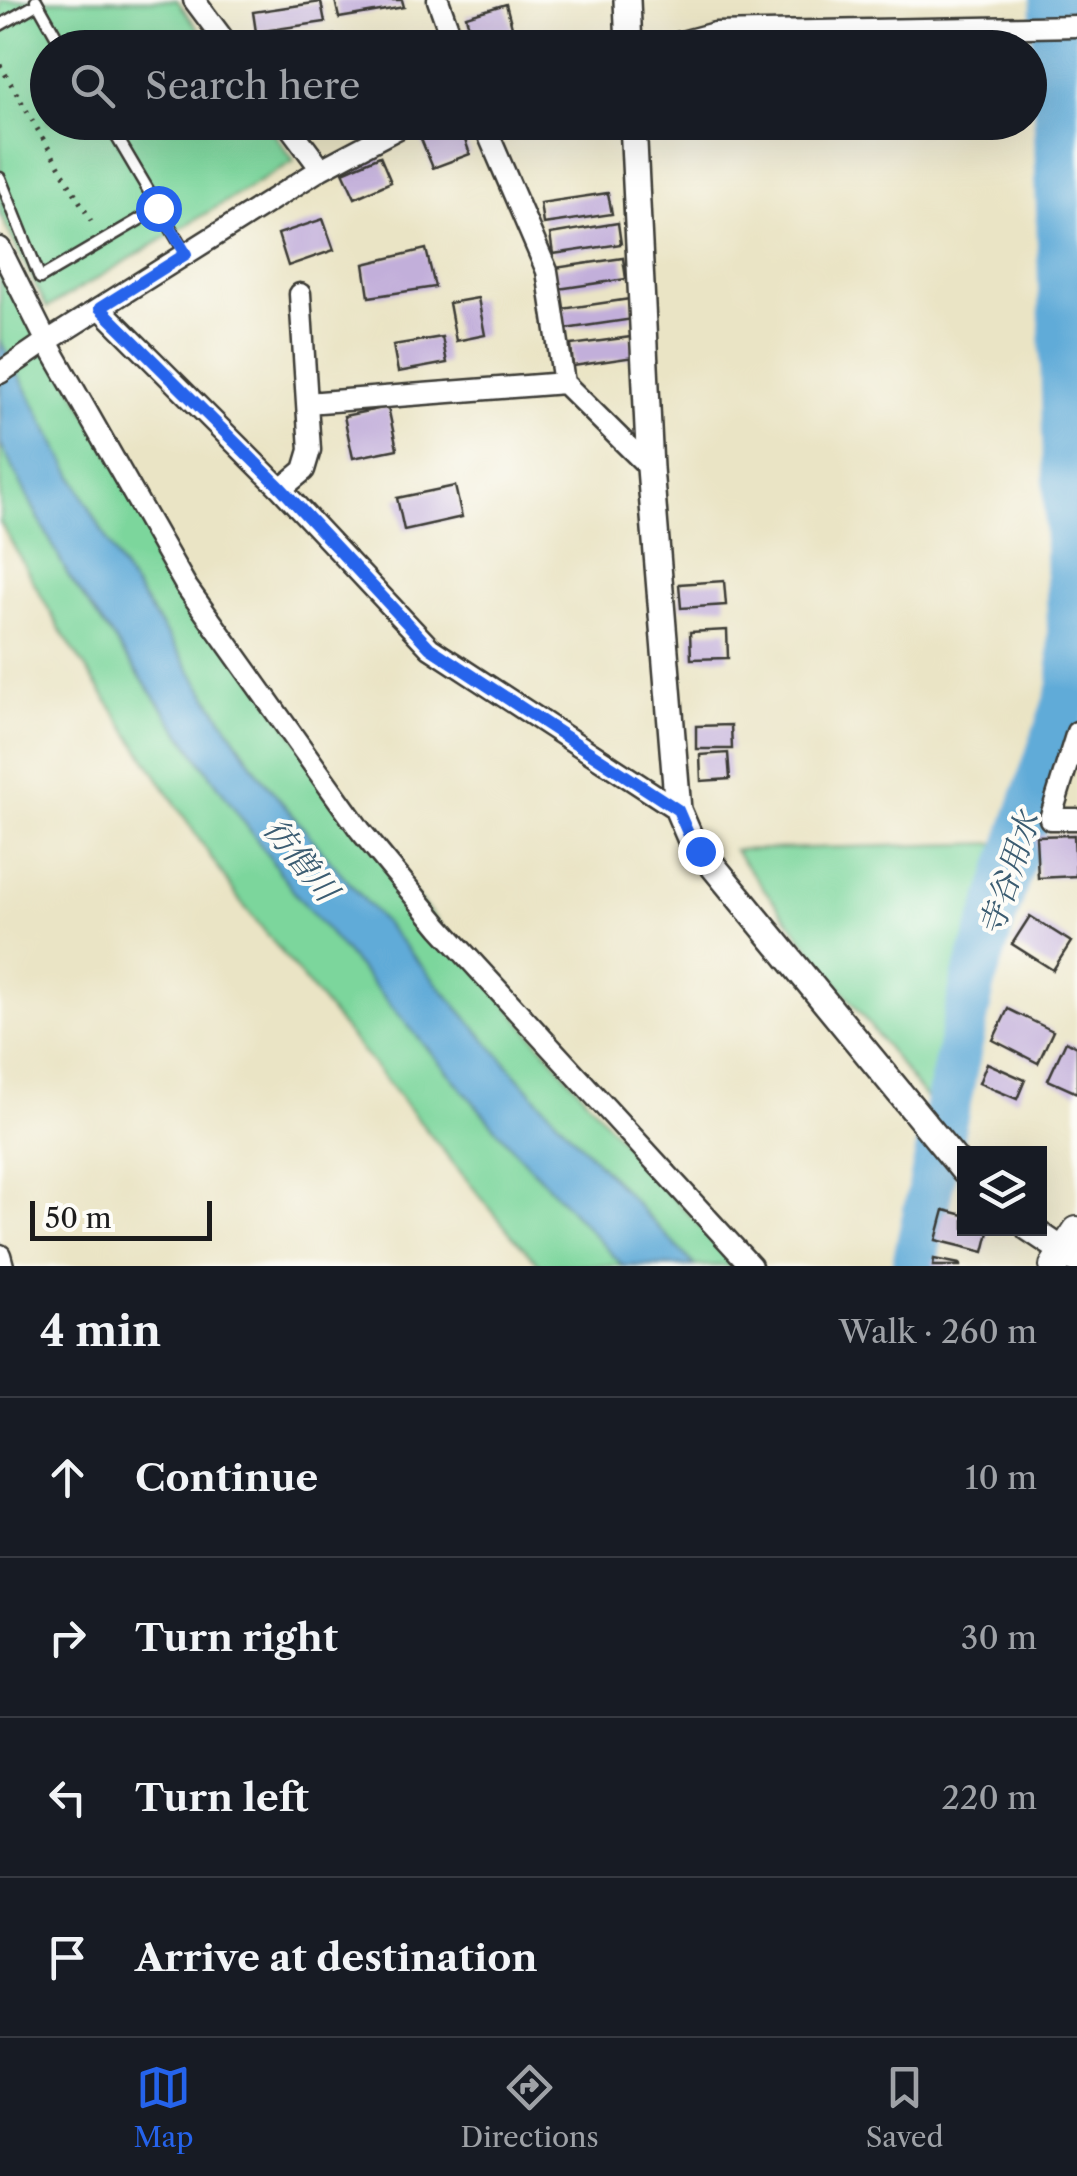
<!DOCTYPE html>
<meta charset="utf-8">
<style>
:root{--surface:#171b24;--page:#242831;--text:#f1f3f6;--muted:#9ea1a6;--line:#363941;--accent:#2563eb}
body{margin:0;font-family:"Libre Caslon Text","Noto Serif JP",serif;background:var(--page);color:var(--text)}
.controls{position:absolute;right:30px;bottom:30px;display:grid;overflow:hidden;border-radius:0px;box-shadow:0 10px 40px #0002}
.controls button{width:90px;height:90px;display:grid;place-items:center;padding:0;border:0;border-bottom:2px solid var(--line);background:var(--surface);color:var(--text);font:50px sans-serif}
.scale{position:absolute;left:30px;bottom:25px;width:182px;box-sizing:border-box;padding-left:10px;border:5px solid #1c1c1c;border-top:0;font-size:28px;line-height:35px;white-space:nowrap;color:#1c1c1c;-webkit-text-stroke:8px #fdfcf7;paint-order:stroke}
.stop{position:absolute;width:30px;height:30px;margin:-22px;border:8px solid #2563eb;border-radius:50%;background:#fff}
.stop.end{background:#2563eb;border-color:#fff;box-shadow:0 2px 10px #0008}
.list{margin:0;padding:0;list-style:none}
h2{display:flex;justify-content:space-between;align-items:center;height:130px;margin:0;padding:0 40px;font-size:42px}
h2 small{font-size:32px;font-weight:400;color:var(--muted)}
.list li{display:grid;grid-template-columns:65px 1fr auto;gap:30px;align-items:center;box-sizing:border-box;height:160px;padding:0 40px;border-top:2px solid var(--line)}
.list b{display:block;font-size:38px;white-space:nowrap}
.list em{font-size:32px;font-style:normal;color:var(--muted)}
.icon{flex:none;width:55px;height:55px;fill:none;stroke:currentColor;stroke-width:2;stroke-linecap:round;stroke-linejoin:round}
.map{position:relative;flex:none;width:1077px;height:1266px;overflow:hidden}
.search{position:absolute;background:var(--surface);box-shadow:0 10px 40px #0002;left:30px;right:30px;top:30px;height:110px;display:flex;align-items:center;gap:25px;box-sizing:border-box;padding:0 35px;border-radius:55px;color:var(--muted);font-size:38px}
.sheet{height:770px;background:var(--surface)}
nav{display:flex;justify-content:space-around;align-items:center;box-sizing:border-box;height:140px;border-top:2px solid var(--line);background:var(--surface);font-size:28px;color:var(--muted)}
nav a{display:grid;justify-items:center;gap:5px}
nav .on{color:var(--accent)}
.map>svg:first-child{display:block}
.green{fill:#7bd69c;stroke:#4c795c;stroke-width:2.5}
.water{fill:#60abd8;stroke:#3e647a;stroke-width:2.5}
.lines{fill:none;stroke-linecap:round;stroke-linejoin:round}
.river{stroke:#60abd8;stroke-width:45}
.building{fill:#c2afda}
.service-casing{stroke:#3b3a35;stroke-width:15}
.minor-casing{stroke:#3b3a35;stroke-width:25}
.tertiary-casing{stroke:#3b3a35;stroke-width:30}
.secondary-casing{stroke:#3b3a35;stroke-width:32}
.path{stroke:#3b3a35;stroke-width:5;stroke-dasharray:2.5 8;stroke-linecap:butt}
.service{stroke:#fff;stroke-width:10}
.minor{stroke:#fff;stroke-width:20}
.tertiary{stroke:#fff;stroke-width:25}
.secondary{stroke:#fff;stroke-width:28}
.route{stroke:#2563eb;stroke-width:12}
.labels{text-anchor:middle;dominant-baseline:central;stroke-width:8;stroke-linejoin:round;paint-order:stroke}
.water-label{font-size:32px;font-style:italic;fill:#3b5c71;stroke:#fdfcf7}
</style>
<div class="map">
<svg width="1077" height="1266" viewBox="0 0 1077 1266">
<rect width="100%" height="100%" fill="#fdfcf7"/>
<filter id="ink" filterUnits="userSpaceOnUse"><feTurbulence type="fractalNoise" baseFrequency=".01" numOctaves="2"/><feDisplacementMap in="SourceGraphic" scale="20" xChannelSelector="R" yChannelSelector="G"/><feConvolveMatrix kernelMatrix="1 2 1 2 8 2 1 2 1" color-interpolation-filters="sRGB"/></filter>
<filter id="wash" filterUnits="userSpaceOnUse"><feTurbulence type="fractalNoise" baseFrequency=".0048" numOctaves="4" result="noise"/><feDisplacementMap in="SourceGraphic" scale="40" xChannelSelector="R" yChannelSelector="G"/><feGaussianBlur stdDeviation="2.25" result="paint"/><feColorMatrix in="noise" values="0 0 0 0 0 0 0 0 0 0 0 0 0 0 0 0 0 1.4 0 .05"/><feComposite in="paint" operator="in"/></filter>
<g filter="url(#wash)">
<rect width="100%" height="100%" fill="#eae4c5"/>
<path class="green" d="M 0,0 L 177,0 L 211,47 L 48,48 L 48,122 L 266,123 L 294,161 L 47,308 L 0,214 Z
M 0,259 L 160,541 L 360,830 L 643,1166 L 739,1266 L 541,1266 L 511,1234 L 240,901 L 61,631 L 0,522 Z
M 1004,843 L 928,1101 L 734,850 Z"/>
<path class="water" d="M 0,340 L 121,566 L 261,777 L 334,865 L 534,1095 L 695,1266 L 623,1266 L 510,1145 L 294,892 L 69,577 L 0,443 Z"/>
<g class="lines">
<path class="river" d="M 914,1266 L 974,979 L 1071,685 L 1053,0"/>
</g>
<g id="blocks">
<path class="building" d="M 335,0 L 402,0 L 404,7 L 339,18 Z
M 321,2 L 325,22 L 256,32 L 253,12 Z
M 506,4 L 515,38 L 475,48 L 466,16 Z
M 334,35 L 336,48 L 263,48 L 263,45 Z
M 459,123 L 470,154 L 433,168 L 421,139 Z
M 380,156 L 391,182 L 355,198 L 343,172 Z
M 608,193 L 612,214 L 543,224 L 540,203 Z
M 323,219 L 334,250 L 288,266 L 278,234 Z
M 618,223 L 621,244 L 553,254 L 550,234 Z
M 426,249 L 435,287 L 369,297 L 364,264 Z
M 623,258 L 626,279 L 558,289 L 555,268 Z
M 478,298 L 485,335 L 456,341 L 449,303 Z
M 630,299 L 633,319 L 565,329 L 562,309 Z
M 442,337 L 447,363 L 398,372 L 393,345 Z
M 631,337 L 634,357 L 573,366 L 571,345 Z
M 388,407 L 397,449 L 353,458 L 344,416 Z
M 455,486 L 462,517 L 404,530 L 397,498 Z
M 724,581 L 726,605 L 681,608 L 679,584 Z
M 727,630 L 728,658 L 691,659 L 690,632 Z
M 731,725 L 732,749 L 696,749 L 696,726 Z
M 728,753 L 730,779 L 701,781 L 700,755 Z
M 1074,835 L 1076,876 L 1038,878 L 1036,836 Z
M 1030,916 L 1071,942 L 1053,970 L 1012,944 Z
M 1008,1009 L 1053,1031 L 1038,1063 L 993,1040 Z
M 1066,1041 L 1077,1047 L 1077,1093 L 1048,1080 Z
M 987,1063 L 1025,1080 L 1017,1099 L 979,1083 Z
M 944,1210 L 964,1215 L 964,1228 L 990,1228 L 984,1252 L 936,1240 Z
M 934,1259 L 960,1264 L 960,1266 L 933,1266 Z"/>
</g>
</g>
<g filter="url(#ink)">
<use href="#blocks" fill-opacity="0" stroke="#3b3a35" stroke-width="2.5"/>
<g class="lines">
<g class="service-casing">
<path id="service" d="M 36,0 L 63,48
M 0,25 L 37,4
M 108,122 L 186,254
M 0,178 L 40,278 L 159,208"/>
</g>
<g class="minor-casing">
<path id="minor" d="M 194,0 L 230,48
M 438,0 L 455,48
M 659,48 L 715,33 L 1077,26
M 286,122 L 321,169
M 483,122 L 547,271 L 564,383 L 650,468
M 0,248 L 47,342 L 186,586 L 360,830 L 440,927 L 751,1266
M 100,308 L 281,489 L 430,648 L 678,810
M 0,373 L 38,347 L 321,169 L 410,122
M 307,403 L 564,383
M 281,489 L 304,470 L 310,450 L 300,294
M 1077,732 L 1050,819 L 1077,819
M 0,1255 L 3,1266"/>
</g>
<g class="tertiary-casing">
<path id="tertiary" d="M 627,0 L 629,48
M 633,122 L 650,468 L 678,810 L 690,838 L 964,1171
M 1029,1228 L 1077,1260"/>
</g>
<g class="secondary-casing">
<path id="secondary" d="M 1054,1266 L 1077,1231"/>
</g>
<path class="path" d="M 0,65 L 94,226"/>
<use href="#service" class="service"/>
<use href="#minor" class="minor"/>
<use href="#tertiary" class="tertiary"/>
<use href="#secondary" class="secondary"/>
</g>
</g>
<g class="lines" filter="url(#ink)">
<path class="route" d="M 158,208 L 186,254 L 100,308 L 281,488 L 430,648 L 678,810 L 690,838 L 700,851"/>
</g>
<g class="labels">
<g class="water-label">
<text transform="translate(301 859) rotate(51)">彷僧川</text>
<text transform="translate(1009 874) rotate(-72)">寺谷用水</text>
</g>
</g>
</svg>
<div class="controls">
<button><svg class="icon" aria-label="layers" viewBox="0 0 24 24"><path d="M12 4l9 5-9 5-9-5zM3 14l9 5 9-5"/></svg></button>
</div>
<div class="scale">50 m</div>
<div class="stop" style="left:158px;top:208px"></div>
<div class="stop end" style="left:700px;top:851px"></div>
<div class="search"><svg class="icon" aria-label="search" viewBox="0 0 24 24"><circle cx="10" cy="10" r="6"/><path d="M15 15l6 6"/></svg>Search here</div>
</div>
<section class="sheet">
<h2>4 min<small>Walk · 260 m</small></h2>
<ul class="list">
<li><svg class="icon" aria-label="ahead" viewBox="0 0 24 24"><path d="M12 20V5M6 11l6-6 6 6"/></svg><div><b>Continue</b></div><em>10 m</em></li>
<li><svg class="icon" aria-label="right" viewBox="0 0 24 24"><path d="M7 20v-9h11M14 6l5 5-5 5"/></svg><div><b>Turn right</b></div><em>30 m</em></li>
<li><svg class="icon" aria-label="left" viewBox="0 0 24 24"><path d="M17 20v-9H6M10 6l-5 5 5 5"/></svg><div><b>Turn left</b></div><em>220 m</em></li>
<li><svg class="icon" aria-label="arrive" viewBox="0 0 24 24"><path d="M6 21V4h12l-3 4 3 4H6"/></svg><div><b>Arrive at destination</b></div></li>
</ul>
</section>
<nav>
<a class="on"><svg class="icon" aria-label="map" viewBox="0 0 24 24"><path d="M3 6l6-2 6 2 6-2v14l-6 2-6-2-6 2zM9 4v14M15 6v14"/></svg>Map</a>
<a><svg class="icon" aria-label="directions" viewBox="0 0 24 24"><path d="M12 3l9 9-9 9-9-9zM9 14v-3h6M13 9l2 2-2 2"/></svg>Directions</a>
<a><svg class="icon" aria-label="saved" viewBox="0 0 24 24"><path d="M7 4h10v16l-5-4-5 4z"/></svg>Saved</a>
</nav>
